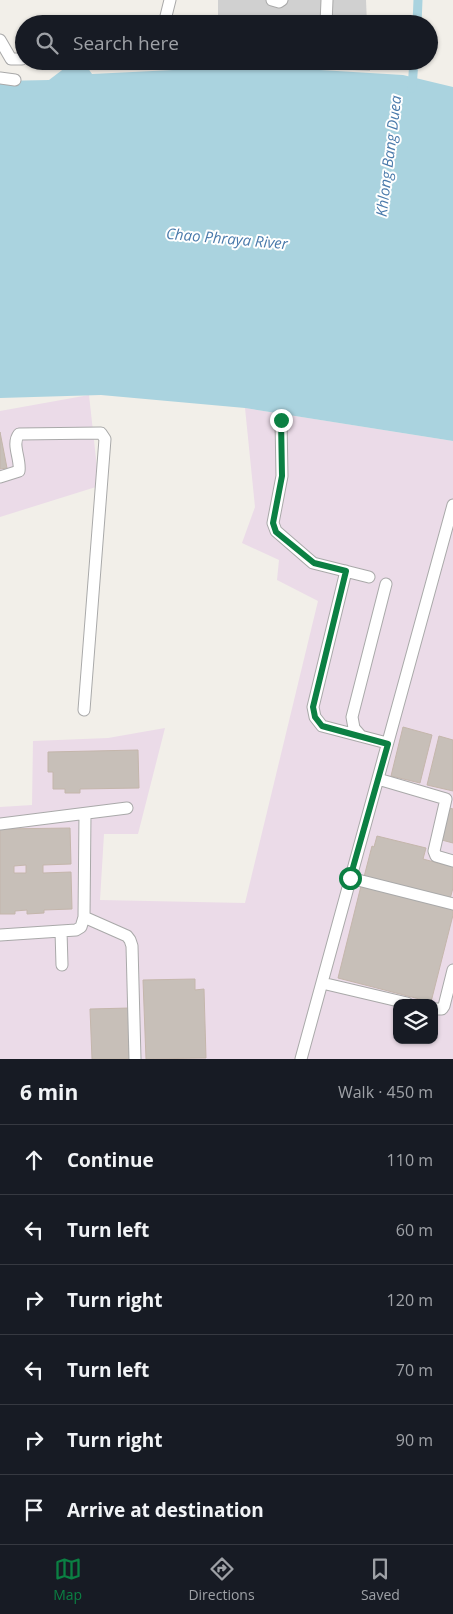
<!DOCTYPE html>
<meta charset="utf-8">
<style>
:root{--surface:#171b24;--page:#242831;--text:#f1f3f6;--muted:#9ea1a6;--line:#363941;--accent:#0b8043}
body{margin:0;font-family:"Open Sans",sans-serif;background:var(--page);color:var(--text)}
.controls{position:absolute;right:15px;bottom:15px;display:grid;overflow:hidden;border-radius:10px;box-shadow:0 1px 4px #0004}
.controls button{width:45px;height:45px;display:grid;place-items:center;padding:0;border:0;border-bottom:1px solid var(--line);background:var(--surface);color:var(--text);font:25px sans-serif}
.stop{position:absolute;width:15px;height:15px;margin:-11px;border:4px solid #0b8043;border-radius:50%;background:#fff}
.stop.end{background:#0b8043;border-color:#fff;box-shadow:0 1px 5px #0008}
.list{margin:0;padding:0;list-style:none}
h2{display:flex;justify-content:space-between;align-items:center;height:65px;margin:0;padding:0 20px;font-size:21px}
h2 small{font-size:16px;font-weight:400;color:var(--muted)}
.list li{display:grid;grid-template-columns:32px 1fr auto;gap:15px;align-items:center;box-sizing:border-box;height:70px;padding:0 20px;border-top:1px solid var(--line)}
.list b{display:block;font-size:19px;white-space:nowrap}
.list em{font-size:16px;font-style:normal;color:var(--muted)}
.icon{flex:none;width:28px;height:28px;fill:none;stroke:currentColor;stroke-width:2;stroke-linecap:round;stroke-linejoin:round}
.map{position:relative;flex:none;width:453px;height:1059px;overflow:hidden}
.search{position:absolute;background:var(--surface);box-shadow:0 1px 4px #0004;left:15px;right:15px;top:15px;height:55px;display:flex;align-items:center;gap:12px;box-sizing:border-box;padding:0 18px;border-radius:28px;color:var(--muted);font-size:19px}
.sheet{height:485px;background:var(--surface)}
nav{display:flex;justify-content:space-around;align-items:center;box-sizing:border-box;height:70px;border-top:1px solid var(--line);background:var(--surface);font-size:14px;color:var(--muted)}
nav a{display:grid;justify-items:center;gap:2px}
nav .on{color:var(--accent)}
.map>svg:first-child{display:block}
.industrial{fill:#ebdbe8;fill-rule:evenodd}
.religious{fill:#d0d0d0}
.water{fill:#aad3df}
.lines{fill:none;stroke-linecap:round;stroke-linejoin:round}
.canal{stroke:#aad3df;stroke-width:9}
.building{fill:#c7bfb8;stroke:#c4b6ab;fill-rule:evenodd}
.minor-casing{stroke:#a9a9a9;stroke-width:13}
.minor{stroke:#fff;stroke-width:11}
.route{stroke:#0b8043;stroke-width:6}
.labels{text-anchor:middle;dominant-baseline:central;stroke-width:4;stroke-linejoin:round;paint-order:stroke}
.water-label{font-size:15px;font-style:italic;fill:#4a7aab;stroke:#fff}
</style>
<div class="map">
<svg width="453" height="1059" viewBox="0 0 453 1059">
<rect width="100%" height="100%" fill="#f2efe9"/>
<path class="industrial" d="M 89,395 L 99,486 L 0,517 L 0,411 Z
M 245,408 L 453,441 L 453,1059 L 0,1059 L 0,807 L 32,805 L 33,741 L 108,738 L 165,728 L 138,834 L 104,834 L 100,900 L 245,903 L 318,601 L 277,580 L 279,560 L 242,543 L 255,507 ZM 397,1003 L 434,1003 L 434,1040 L 397,1040 Z"/>
<path class="religious" d="M 218,0 L 366,0 L 367,24 L 218,24 Z
M 217,61 L 370,61 L 370,71 L 217,62 Z"/>
<path class="water" d="M 74,61 L 83,61 L 92,74 L 254,66 L 403,75 L 453,87 L 453,441 L 245,408 L 101,395 L 0,398 L 0,81 L 49,80 Z"/>
<g class="lines">
<path class="canal" d="M 417,24 L 418,0
M 412,88 L 414,61"/>
</g>
<path class="building" d="M 0,432 L 7,468 L 0,469 Z
M 403,727 L 432,735 L 420,783 L 391,776 Z
M 439,736 L 453,740 L 453,791 L 427,785 Z
M 138,750 L 139,788 L 80,789 L 80,793 L 65,793 L 65,789 L 53,789 L 53,772 L 48,772 L 48,752 Z
M 446,807 L 453,809 L 453,843 L 438,839 Z
M 70,828 L 71,864 L 43,865 L 43,873 L 71,872 L 72,909 L 44,910 L 44,913 L 27,914 L 27,910 L 15,911 L 15,914 L 0,914 L 0,829 ZM 26,865 L 26,873 L 14,873 L 14,866 Z
M 377,836 L 426,848 L 423,859 L 453,867 L 453,888 L 450,899 L 364,877 L 372,846 L 374,847 Z
M 361,886 L 453,909 L 453,915 L 431,1002 L 338,978 Z
M 195,979 L 195,990 L 204,989 L 206,1058 L 146,1059 L 143,980 Z
M 130,1008 L 132,1059 L 92,1059 L 90,1009 Z"/>
<g class="lines">
<g class="minor-casing">
<path id="minor" d="M 272,0 L 279,2 L 282,0
M 164,24 L 170,0
M 326,24 L 327,0
M 0,40 L 11,59 L 22,59
M 0,78 L 15,80
M 281,420 L 282,476 L 273,523 L 276,531 L 313,563 L 369,577
M 0,477 L 19,471 C 21,459 11,444 19,434 L 101,433 L 105,439 L 84,710
M 346,571 L 313,707 L 315,717 L 322,726 L 387,743
M 361,736 L 354,728 L 352,717 L 386,584
M 378,779 L 446,799 L 434,851 L 436,856 L 453,861
M 0,824 L 127,808
M 350,878 L 453,904
M 84,917 L 127,936 L 130,940 L 132,946 L 135,1059
M 61,931 L 62,965
M 0,935 L 76,930 L 81,927 L 84,917 L 85,814
M 322,983 L 407,1003
M 434,1009 L 442,1009 L 444,1006 L 453,970
M 301,1059 L 453,505"/>
</g>
<use href="#minor" class="minor"/>
</g>
<g class="lines">
<path class="route" d="M 281,420 L 282,476 L 273,523 L 276,532 L 314,563 L 346,571 L 313,707 L 315,717 L 322,726 L 388,744 L 350,878"/>
</g>
<g class="labels">
<g class="water-label">
<text transform="translate(388 156) rotate(-83)">Khlong Bang Duea</text>
<text transform="translate(227 238) rotate(5)">Chao Phraya River</text>
</g>
</g>
</svg>
<div class="controls">
<button><svg class="icon" aria-label="layers" viewBox="0 0 24 24"><path d="M12 4l9 5-9 5-9-5zM3 14l9 5 9-5"/></svg></button>
</div>
<div class="stop" style="left:350px;top:878px"></div>
<div class="stop end" style="left:281px;top:420px"></div>
<div class="search"><svg class="icon" aria-label="search" viewBox="0 0 24 24"><circle cx="10" cy="10" r="6"/><path d="M15 15l6 6"/></svg>Search here</div>
</div>
<section class="sheet">
<h2>6 min<small>Walk · 450 m</small></h2>
<ul class="list">
<li><svg class="icon" aria-label="ahead" viewBox="0 0 24 24"><path d="M12 20V5M6 11l6-6 6 6"/></svg><div><b>Continue</b></div><em>110 m</em></li>
<li><svg class="icon" aria-label="left" viewBox="0 0 24 24"><path d="M17 20v-9H6M10 6l-5 5 5 5"/></svg><div><b>Turn left</b></div><em>60 m</em></li>
<li><svg class="icon" aria-label="right" viewBox="0 0 24 24"><path d="M7 20v-9h11M14 6l5 5-5 5"/></svg><div><b>Turn right</b></div><em>120 m</em></li>
<li><svg class="icon" aria-label="left" viewBox="0 0 24 24"><path d="M17 20v-9H6M10 6l-5 5 5 5"/></svg><div><b>Turn left</b></div><em>70 m</em></li>
<li><svg class="icon" aria-label="right" viewBox="0 0 24 24"><path d="M7 20v-9h11M14 6l5 5-5 5"/></svg><div><b>Turn right</b></div><em>90 m</em></li>
<li><svg class="icon" aria-label="arrive" viewBox="0 0 24 24"><path d="M6 21V4h12l-3 4 3 4H6"/></svg><div><b>Arrive at destination</b></div></li>
</ul>
</section>
<nav>
<a class="on"><svg class="icon" aria-label="map" viewBox="0 0 24 24"><path d="M3 6l6-2 6 2 6-2v14l-6 2-6-2-6 2zM9 4v14M15 6v14"/></svg>Map</a>
<a><svg class="icon" aria-label="directions" viewBox="0 0 24 24"><path d="M12 3l9 9-9 9-9-9zM9 14v-3h6M13 9l2 2-2 2"/></svg>Directions</a>
<a><svg class="icon" aria-label="saved" viewBox="0 0 24 24"><path d="M7 4h10v16l-5-4-5 4z"/></svg>Saved</a>
</nav>
